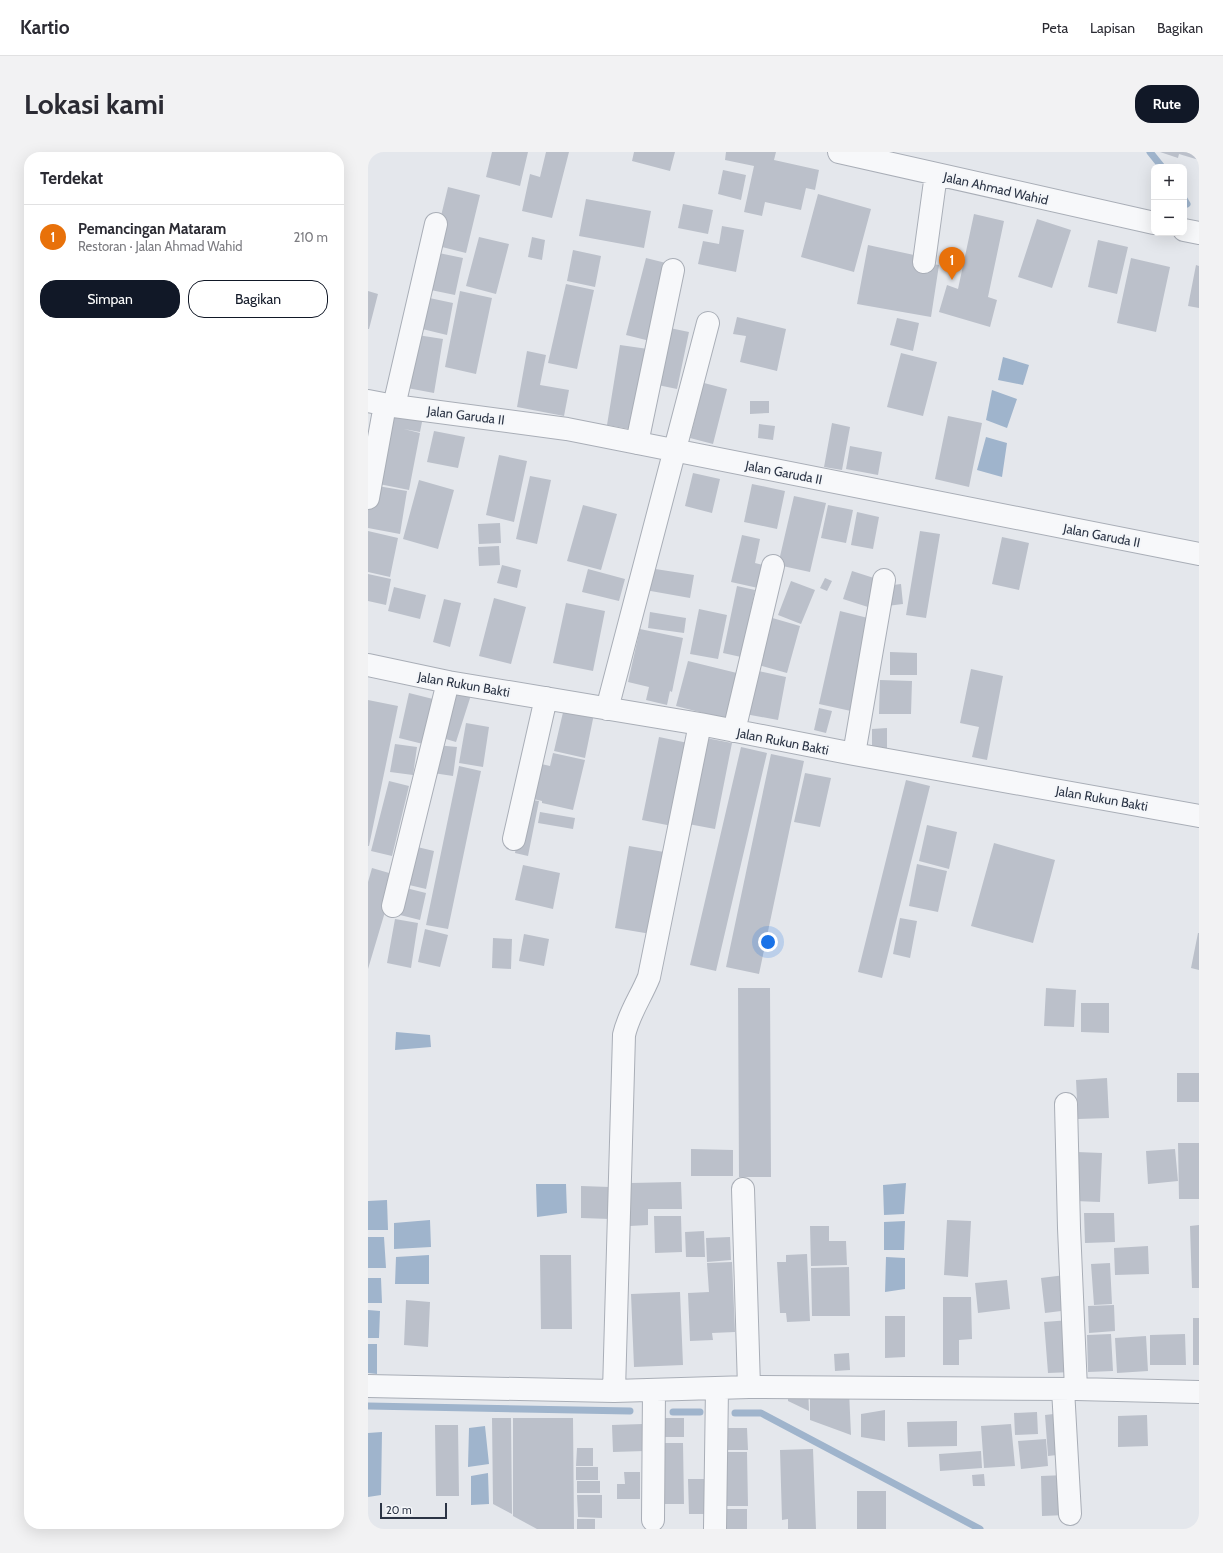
<!DOCTYPE html>
<html lang="id">
<meta charset="utf-8">
<style>
:root{--surface:#fff;--page:#f2f2f3;--text:#2b2b33;--muted:#7c7c81;--line:#e1e1e2;--accent:#111827}
body{margin:0;font-family:Cabin,sans-serif;background:var(--page);color:var(--text)}
.controls{position:absolute;right:12px;top:12px;display:grid;overflow:hidden;border-radius:8px;box-shadow:0 4px 16px #0002}
.controls button{width:36px;height:36px;display:grid;place-items:center;padding:0;border:0;border-bottom:1px solid var(--line);background:var(--surface);color:var(--text);font:20px sans-serif}
.scale{position:absolute;left:12px;bottom:10px;width:67px;box-sizing:border-box;padding-left:4px;border:2px solid #2b3445;border-top:0;font-size:11px;line-height:14px;white-space:nowrap;color:#2b3445;-webkit-text-stroke:3px #f4f6f9;paint-order:stroke}
.you{position:absolute;left:400px;top:790px;width:14px;height:14px;margin:-10px;border:3px solid #fff;border-radius:50%;background:#1a73e8;box-shadow:0 0 0 6px #1a73e833}
.badge{display:grid;place-items:center;width:26px;height:26px;border-radius:50%;background:var(--accent);color:#fff;font-size:13px;font-weight:700}
.pin{position:absolute;translate:-50% -33px;filter:drop-shadow(0 1px 2px #0008)}
.pin::after{content:'';position:absolute;top:21px;width:14px;height:12px;background:inherit;clip-path:polygon(0 0,100% 0,50% 100%)}
.list{margin:0;padding:0;list-style:none}
h2{display:flex;justify-content:space-between;align-items:center;height:52px;margin:0;padding:0 16px;font-size:17px}
h2 small{font-size:13px;font-weight:400;color:var(--muted)}
.list li{display:grid;grid-template-columns:26px 1fr auto;gap:12px;align-items:center;box-sizing:border-box;height:64px;padding:0 16px;border-top:1px solid var(--line)}
.list b{display:block;font-size:15px;white-space:nowrap}
.list p{margin:0;font-size:13px;white-space:nowrap;color:var(--muted)}
.list em{font-size:13px;font-style:normal;color:var(--muted)}
.actions{display:flex;gap:8px;padding:12px 16px}
.actions a{flex:1;padding:9px 0;border:1px solid var(--accent);border-radius:16px;text-align:center;font-size:14px;color:var(--accent)}
.actions .main{background:var(--accent);color:#fff}
.map{position:relative;flex:none;width:831px;height:1377px;overflow:hidden;border-radius:16px}
header{display:flex;align-items:center;gap:24px;box-sizing:border-box;height:56px;padding:0 20px;background:var(--surface);border-bottom:1px solid var(--line)}
header strong{font-size:19px}
nav{display:flex;gap:22px;margin-inline-start:auto;font-size:14px}
.intro{display:flex;align-items:center;justify-content:space-between;box-sizing:border-box;height:96px;padding:0 24px}
h1{margin:0;font-size:28px}
.button{padding:10px 18px;border-radius:16px;background:var(--accent);color:#fff;font-size:14px;font-weight:700}
main{display:flex;gap:24px;padding:0 24px}
aside{flex:1;background:var(--surface);border-radius:16px;box-shadow:0 4px 16px #0002}
.map>svg:first-child{display:block}
.water{fill:#9fb4cc}
.lines{fill:none;stroke-linecap:round;stroke-linejoin:round}
.stream{stroke:#9fb4cc;stroke-width:7}
.building{fill:#bbc0ca}
.minor-casing{stroke:#a9aeb7;stroke-width:24}
.minor{stroke:#f7f8fa;stroke-width:22}
.labels{text-anchor:middle;dominant-baseline:central;stroke-width:4;stroke-linejoin:round;paint-order:stroke}
.street-label{font-size:13px;fill:#2b3445;stroke:#f4f6f9}
</style>
<header>
<strong>Kartio</strong>
<nav><a>Peta</a><a>Lapisan</a><a>Bagikan</a></nav>
</header>
<div class="intro"><h1>Lokasi kami</h1><a class="button">Rute</a></div>
<main>
<aside>
<h2>Terdekat<small></small></h2>
<ul class="list">
<li><span class="badge" style="background:#e8710a">1</span><div><b>Pemancingan Mataram</b><p>Restoran · Jalan Ahmad Wahid</p></div><em>210 m</em></li>
</ul>
<div class="actions"><a class="main">Simpan</a><a>Bagikan</a></div>
</aside>
<div class="map">
<svg width="831" height="1377" viewBox="0 0 831 1377">
<rect width="100%" height="100%" fill="#e4e7ec"/>
<path class="water" d="M 635,205 L 661,213 L 655,233 L 630,228 Z
M 624,238 L 649,247 L 639,276 L 618,268 Z
M 618,285 L 639,291 L 634,325 L 609,318 Z
M 28,880 L 62,883 L 63,895 L 27,898 Z
M 538,1031 L 536,1062 L 516,1063 L 515,1033 Z
M 168,1032 L 198,1032 L 199,1061 L 169,1065 Z
M 19,1048 L 20,1078 L 0,1078 L 0,1049 Z
M 62,1068 L 63,1095 L 26,1097 L 26,1071 Z
M 537,1069 L 536,1098 L 516,1098 L 516,1070 Z
M 0,1085 L 16,1085 L 18,1116 L 0,1116 Z
M 61,1103 L 61,1132 L 27,1132 L 28,1105 Z
M 518,1105 L 537,1106 L 537,1137 L 517,1140 Z
M 0,1126 L 13,1126 L 14,1151 L 0,1151 Z
M 0,1158 L 12,1159 L 11,1186 L 0,1186 Z
M 0,1192 L 9,1192 L 9,1222 L 0,1221 Z
M 117,1274 L 121,1312 L 100,1315 L 101,1276 Z
M 14,1280 L 13,1343 L 0,1345 L 0,1281 Z
M 120,1321 L 121,1352 L 103,1353 L 103,1324 Z"/>
<g class="lines">
<path class="stream" d="M 782,0 L 794,15
M 816,47 L 819,52
M 0,1254 L 262,1259
M 305,1260 L 332,1260
M 367,1261 L 393,1261 L 612,1377"/>
</g>
<path class="building" d="M 124,0 L 160,0 L 152,34 L 118,25 Z
M 178,0 L 201,0 L 184,66 L 154,59 L 162,22 L 172,25 Z
M 266,0 L 307,0 L 302,19 L 264,9 Z
M 358,0 L 408,0 L 406,8 L 451,18 L 447,38 L 438,36 L 433,58 L 397,50 L 394,64 L 376,60 L 386,14 L 357,8 Z
M 792,0 L 831,0 L 831,8 L 811,2 L 810,6 Z
M 355,18 L 378,23 L 373,48 L 350,42 Z
M 80,35 L 112,43 L 98,101 L 66,93 Z
M 450,42 L 503,57 L 486,120 L 433,105 Z
M 218,47 L 283,59 L 276,96 L 211,84 Z
M 315,52 L 345,58 L 340,82 L 310,76 Z
M 606,62 L 636,69 L 620,145 L 629,148 L 622,175 L 571,160 L 579,133 L 590,137 Z
M 669,67 L 703,78 L 684,136 L 650,125 Z
M 354,74 L 376,78 L 368,120 L 330,112 L 335,89 L 351,92 Z
M 111,85 L 141,92 L 128,142 L 98,134 Z
M 164,85 L 177,88 L 174,108 L 160,105 Z
M 730,88 L 760,95 L 749,142 L 720,135 Z
M 500,93 L 546,103 L 545,109 L 571,113 L 563,165 L 489,152 Z
M 205,98 L 233,104 L 227,135 L 199,129 Z
M 66,100 L 95,106 L 87,143 L 58,137 Z
M 278,106 L 302,112 L 282,189 L 258,183 Z
M 763,106 L 802,115 L 788,180 L 749,171 Z
M 828,113 L 831,114 L 831,156 L 820,154 Z
M 198,132 L 226,138 L 209,217 L 180,211 Z
M 0,139 L 10,142 L 1,177 L 0,177 Z
M 92,139 L 124,146 L 108,222 L 77,215 Z
M 52,144 L 85,151 L 79,183 L 46,175 Z
M 369,165 L 418,177 L 409,219 L 372,210 L 378,184 L 365,182 Z
M 529,166 L 551,171 L 545,199 L 522,193 Z
M 297,175 L 321,180 L 309,237 L 285,232 Z
M 43,182 L 75,187 L 66,241 L 34,235 Z
M 252,193 L 280,197 L 267,278 L 239,273 Z
M 159,199 L 178,203 L 172,233 L 201,238 L 196,264 L 149,255 Z
M 533,201 L 569,210 L 555,264 L 519,255 Z
M 336,231 L 359,237 L 345,292 L 322,286 Z
M 382,249 L 401,249 L 401,261 L 382,262 Z
M 19,259 L 55,265 L 52,280 L 36,277 L 52,281 L 41,338 L 6,331 Z
M 580,264 L 614,271 L 601,335 L 567,327 Z
M 464,271 L 482,275 L 474,318 L 456,315 Z
M 391,272 L 407,274 L 405,288 L 390,286 Z
M 66,279 L 97,285 L 90,316 L 59,310 Z
M 482,294 L 514,300 L 510,323 L 478,317 Z
M 131,303 L 159,309 L 146,370 L 118,363 Z
M 325,321 L 352,327 L 344,361 L 317,354 Z
M 162,324 L 183,328 L 169,392 L 148,387 Z
M 51,328 L 86,338 L 70,397 L 35,387 Z
M 384,332 L 417,339 L 409,377 L 376,370 Z
M 4,333 L 39,339 L 32,382 L 0,376 L 0,355 Z
M 426,344 L 458,351 L 442,420 L 410,413 Z
M 215,353 L 249,362 L 233,418 L 199,409 Z
M 460,353 L 485,358 L 478,391 L 453,386 Z
M 489,360 L 511,365 L 505,397 L 483,393 Z
M 132,371 L 133,391 L 111,392 L 110,372 Z
M 0,379 L 30,386 L 22,425 L 0,420 Z
M 552,379 L 572,382 L 558,466 L 538,463 Z
M 374,383 L 392,387 L 387,411 L 395,413 L 390,436 L 363,430 Z
M 634,385 L 661,391 L 651,438 L 624,432 Z
M 131,394 L 132,413 L 111,414 L 110,395 Z
M 134,413 L 153,418 L 149,436 L 129,431 Z
M 281,416 L 326,423 L 322,446 L 277,438 Z
M 220,417 L 257,427 L 251,449 L 214,440 Z
M 484,419 L 509,427 L 500,455 L 475,447 Z
M 0,422 L 23,427 L 18,453 L 0,449 Z
M 457,426 L 464,429 L 459,439 L 452,436 Z
M 423,429 L 447,438 L 433,472 L 410,463 Z
M 533,432 L 535,452 L 519,454 L 517,434 Z
M 369,434 L 387,438 L 373,505 L 355,501 Z
M 26,435 L 58,443 L 52,467 L 20,459 Z
M 126,446 L 158,455 L 143,512 L 111,504 Z
M 76,447 L 93,451 L 82,495 L 65,490 Z
M 198,451 L 237,459 L 225,519 L 185,511 Z
M 331,457 L 359,463 L 350,507 L 322,502 Z
M 472,459 L 504,467 L 483,559 L 451,552 Z
M 282,460 L 318,466 L 316,481 L 280,476 Z
M 401,465 L 432,474 L 419,521 L 387,512 Z
M 272,477 L 315,486 L 304,540 L 302,539 L 299,553 L 278,548 L 281,535 L 260,530 Z
M 522,500 L 549,501 L 549,523 L 522,523 Z
M 320,509 L 373,522 L 362,568 L 308,554 Z
M 603,517 L 635,524 L 619,608 L 604,605 L 611,575 L 592,571 Z
M 386,518 L 418,525 L 410,568 L 377,562 Z
M 512,528 L 544,529 L 543,562 L 511,562 Z
M 87,535 L 104,540 L 88,590 L 71,585 Z
M 41,541 L 65,547 L 55,592 L 31,586 Z
M 0,548 L 30,554 L 1,694 L 0,694 Z
M 196,556 L 226,562 L 217,606 L 186,599 Z
M 451,556 L 464,559 L 458,581 L 446,578 Z
M 98,571 L 121,575 L 115,615 L 91,611 Z
M 519,576 L 519,596 L 504,596 L 504,577 Z
M 291,585 L 325,592 L 309,675 L 274,668 Z
M 333,585 L 364,591 L 347,677 L 315,671 Z
M 27,592 L 49,595 L 45,623 L 22,620 Z
M 68,593 L 89,595 L 85,624 L 65,621 Z
M 373,595 L 399,601 L 348,819 L 322,813 Z
M 185,601 L 217,608 L 205,658 L 174,651 L 174,649 L 157,645 L 165,610 L 182,614 Z
M 403,602 L 436,609 L 391,822 L 358,815 Z
M 91,614 L 113,619 L 80,777 L 58,773 Z
M 437,621 L 463,626 L 452,675 L 426,670 Z
M 538,628 L 562,634 L 514,826 L 490,820 Z
M 21,629 L 41,634 L 24,704 L 3,699 Z
M 157,647 L 171,649 L 160,704 L 147,701 Z
M 172,660 L 207,666 L 205,677 L 170,671 Z
M 559,673 L 589,680 L 581,717 L 551,709 Z
M 626,691 L 687,708 L 665,791 L 603,774 Z
M 45,694 L 66,699 L 58,737 L 37,732 Z
M 261,694 L 302,701 L 289,783 L 247,776 Z
M 549,712 L 579,719 L 570,760 L 541,754 Z
M 155,713 L 192,721 L 185,757 L 147,748 Z
M 4,716 L 28,723 L 0,817 L 0,730 Z
M 34,735 L 58,741 L 52,768 L 28,762 Z
M 532,766 L 549,769 L 542,806 L 525,802 Z
M 27,767 L 50,771 L 43,816 L 19,811 Z
M 57,777 L 80,783 L 72,815 L 50,810 Z
M 830,781 L 831,781 L 831,818 L 823,816 Z
M 156,782 L 181,787 L 176,814 L 151,809 Z
M 125,786 L 144,787 L 143,817 L 124,816 Z
M 370,836 L 402,836 L 403,1025 L 371,1025 Z
M 678,836 L 708,838 L 706,875 L 676,874 Z
M 713,851 L 741,851 L 741,881 L 713,880 Z
M 809,921 L 831,921 L 831,950 L 809,950 Z
M 739,926 L 741,966 L 710,967 L 708,928 Z
M 810,991 L 831,991 L 831,1047 L 811,1047 Z
M 323,997 L 365,998 L 365,1024 L 323,1024 Z
M 807,997 L 810,1029 L 780,1032 L 778,999 Z
M 709,1000 L 734,1001 L 732,1050 L 707,1049 Z
M 313,1030 L 314,1057 L 280,1057 L 280,1073 L 262,1074 L 262,1031 Z
M 213,1034 L 242,1035 L 242,1067 L 213,1066 Z
M 716,1061 L 746,1061 L 747,1090 L 717,1091 Z
M 286,1064 L 313,1064 L 314,1100 L 287,1101 Z
M 579,1068 L 603,1069 L 600,1125 L 576,1123 Z
M 831,1073 L 831,1136 L 824,1136 L 822,1074 Z
M 442,1074 L 461,1074 L 461,1089 L 478,1089 L 479,1113 L 443,1114 Z
M 336,1079 L 337,1105 L 318,1105 L 317,1080 Z
M 362,1085 L 363,1108 L 339,1110 L 338,1086 Z
M 780,1094 L 781,1122 L 747,1123 L 746,1096 Z
M 439,1102 L 442,1169 L 419,1170 L 418,1161 L 412,1161 L 409,1110 L 418,1110 L 418,1103 Z
M 172,1103 L 203,1103 L 204,1177 L 173,1177 Z
M 364,1110 L 367,1180 L 344,1181 L 345,1188 L 322,1189 L 320,1141 L 341,1140 L 339,1111 Z
M 742,1111 L 744,1152 L 726,1153 L 723,1112 Z
M 481,1115 L 482,1164 L 444,1164 L 443,1116 Z
M 697,1123 L 701,1158 L 677,1161 L 673,1126 Z
M 639,1128 L 642,1157 L 610,1161 L 607,1131 Z
M 312,1140 L 315,1213 L 266,1215 L 263,1142 Z
M 575,1145 L 603,1145 L 604,1187 L 591,1188 L 591,1213 L 575,1213 Z
M 38,1148 L 62,1150 L 60,1195 L 36,1193 Z
M 746,1153 L 747,1179 L 721,1181 L 720,1154 Z
M 517,1164 L 537,1164 L 537,1205 L 517,1206 Z
M 825,1166 L 831,1166 L 831,1213 L 825,1213 Z
M 702,1168 L 705,1220 L 680,1221 L 676,1170 Z
M 743,1182 L 745,1219 L 720,1220 L 719,1183 Z
M 817,1182 L 818,1213 L 782,1213 L 782,1183 Z
M 778,1184 L 780,1219 L 749,1221 L 747,1186 Z
M 481,1201 L 482,1218 L 467,1219 L 466,1202 Z
M 440,1236 L 441,1259 L 420,1249 L 420,1237 Z
M 481,1239 L 483,1283 L 442,1268 L 442,1241 Z
M 517,1258 L 517,1289 L 493,1285 L 493,1262 Z
M 669,1260 L 670,1282 L 647,1283 L 646,1261 Z
M 694,1261 L 698,1302 L 680,1304 L 677,1263 Z
M 779,1263 L 780,1294 L 750,1295 L 750,1264 Z
M 124,1266 L 143,1266 L 144,1362 L 125,1352 Z
M 145,1266 L 205,1266 L 206,1377 L 169,1377 L 145,1364 Z
M 297,1266 L 316,1266 L 316,1285 L 297,1285 Z
M 589,1269 L 589,1294 L 540,1295 L 539,1270 Z
M 275,1272 L 277,1299 L 245,1300 L 244,1273 Z
M 643,1272 L 647,1314 L 616,1316 L 613,1274 Z
M 67,1273 L 90,1273 L 91,1344 L 68,1344 Z
M 360,1276 L 379,1276 L 380,1298 L 360,1298 Z
M 678,1287 L 680,1314 L 653,1317 L 650,1289 Z
M 290,1291 L 315,1291 L 316,1352 L 290,1352 Z
M 209,1296 L 225,1296 L 225,1314 L 208,1314 Z
M 445,1297 L 448,1377 L 420,1377 L 420,1367 L 414,1368 L 412,1298 Z
M 613,1299 L 614,1316 L 572,1319 L 571,1302 Z
M 354,1300 L 379,1300 L 380,1354 L 355,1354 Z
M 208,1315 L 230,1315 L 230,1328 L 208,1328 Z
M 256,1320 L 272,1320 L 272,1347 L 249,1347 L 249,1332 L 257,1332 Z
M 616,1322 L 617,1334 L 605,1334 L 604,1323 Z
M 698,1323 L 699,1363 L 674,1364 L 673,1324 Z
M 320,1327 L 342,1327 L 343,1362 L 321,1362 Z
M 209,1329 L 232,1329 L 232,1341 L 209,1341 Z
M 489,1339 L 518,1339 L 518,1377 L 489,1377 Z
M 209,1343 L 234,1343 L 234,1366 L 210,1365 Z
M 359,1357 L 379,1357 L 379,1377 L 359,1377 Z
M 209,1367 L 227,1367 L 227,1377 L 209,1377 Z"/>
<g class="lines">
<g class="minor-casing">
<path id="minor" d="M 471,0 L 786,71
M 816,78 L 831,81
M 556,110 L 568,22
M 0,249 L 26,254 L 199,277 L 831,402
M 26,254 L 68,72
M 269,291 L 305,118
M 0,346 L 17,253
M 0,513 L 80,530 L 332,572 L 486,602 L 831,664
M 239,557 L 340,171
M 366,579 L 405,414
M 486,602 L 516,428
M 146,687 L 178,546
M 25,754 L 80,530
M 698,952 L 701,1076 L 708,1237
M 375,1037 L 381,1235
M 0,1234 L 246,1239 L 381,1235 L 708,1237 L 831,1240
M 695,1237 L 702,1362
M 246,1239 L 256,883 C 261,861 273,845 281,825 L 332,572
M 285,1368 L 286,1238
M 347,1377 L 349,1236"/>
</g>
<use href="#minor" class="minor"/>
</g>
<g class="labels">
<g class="street-label">
<text transform="translate(628 36) rotate(13)">Jalan Ahmad Wahid</text>
<text transform="translate(98 263) rotate(7)">Jalan Garuda II</text>
<text transform="translate(416 320) rotate(11)">Jalan Garuda II</text>
<text transform="translate(734 383) rotate(11)">Jalan Garuda II</text>
<text transform="translate(96 532) rotate(10)">Jalan Rukun Bakti</text>
<text transform="translate(415 589) rotate(11)">Jalan Rukun Bakti</text>
<text transform="translate(734 646) rotate(10)">Jalan Rukun Bakti</text>
</g>
</g>
</svg>
<div class="controls">
<button>+</button>
<button>−</button>
</div>
<div class="scale">20 m</div>
<div class="you"></div>
<div class="pin badge" style="left:584px;top:128px;background:#e8710a">1</div>
</div>
</main>
